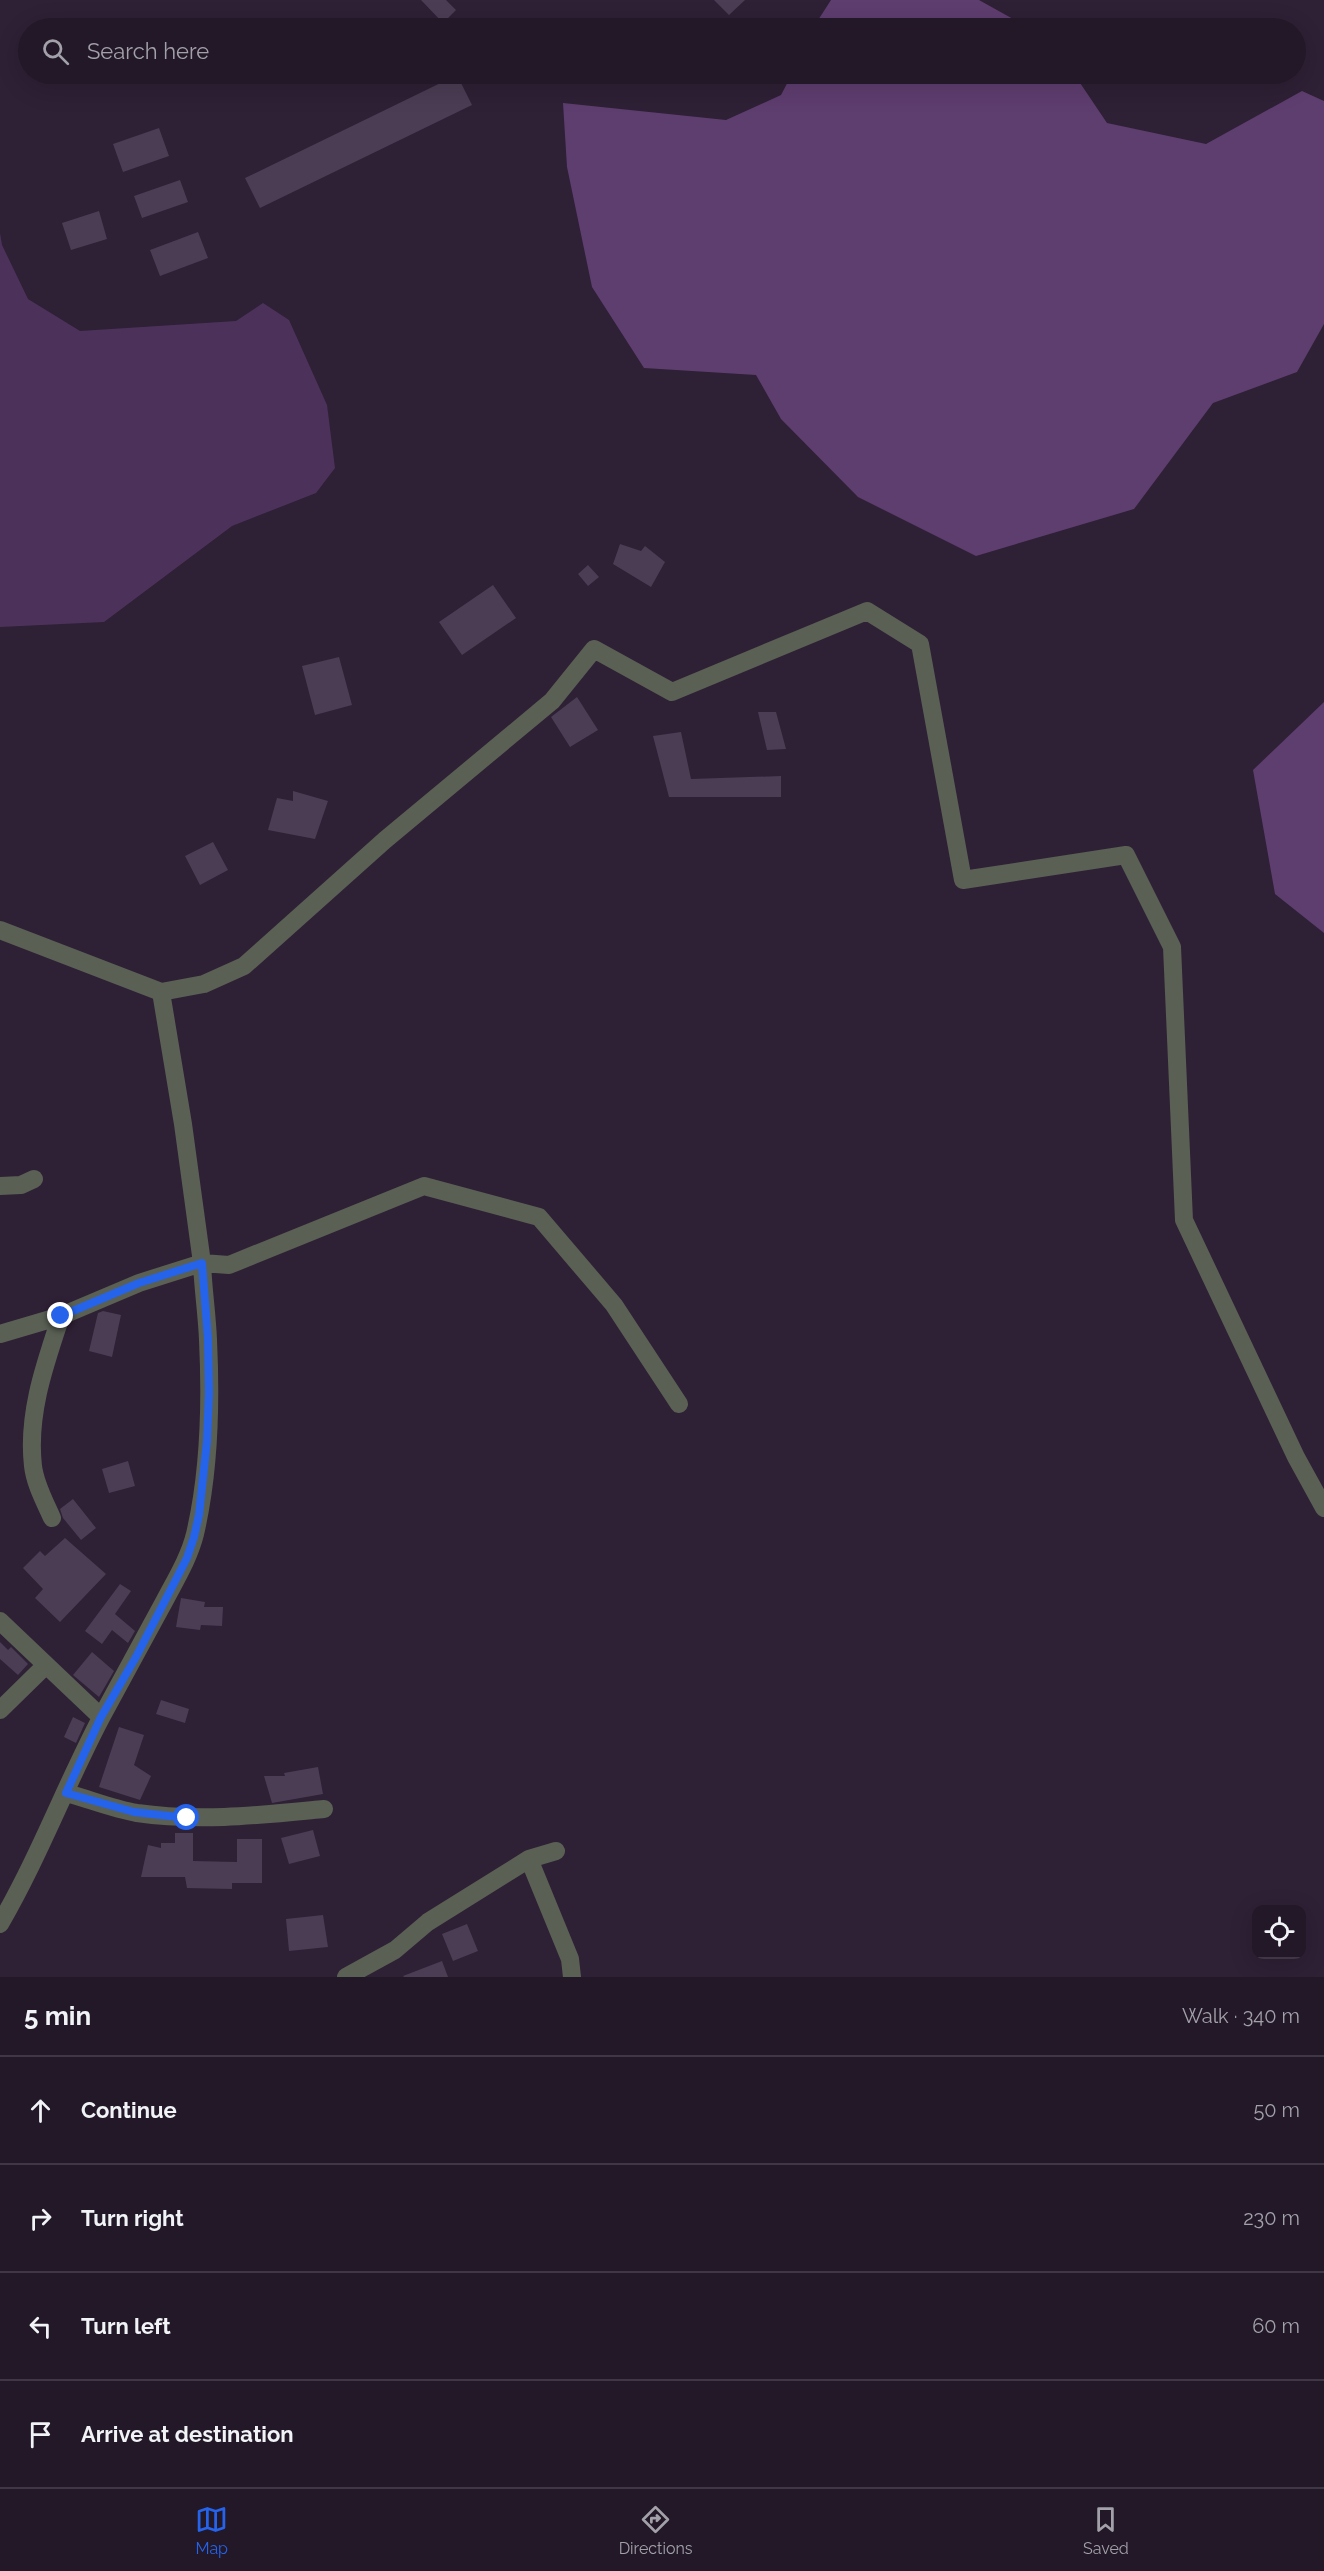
<!DOCTYPE html>
<meta charset="utf-8">
<style>
:root{--surface:#221828;--page:#2e2534;--text:#f1f3f6;--muted:#a2a0a8;--line:#3f3745;--accent:#2563eb}
body{margin:0;font-family:Raleway,sans-serif;background:var(--page);color:var(--text)}
.controls{position:absolute;right:18px;bottom:18px;display:grid;overflow:hidden;border-radius:12px;box-shadow:0 6px 24px #0002}
.controls button{width:54px;height:54px;display:grid;place-items:center;padding:0;border:0;border-bottom:2px solid var(--line);background:var(--surface);color:var(--text);font:30px sans-serif}
.stop{position:absolute;width:18px;height:18px;margin:-14px;border:4px solid #2563eb;border-radius:50%;background:#fff}
.stop.end{background:#2563eb;border-color:#fff;box-shadow:0 2px 6px #0008}
.list{margin:0;padding:0;list-style:none}
h2{display:flex;justify-content:space-between;align-items:center;height:78px;margin:0;padding:0 24px;font-size:26px}
h2 small{font-size:20px;font-weight:400;color:var(--muted)}
.list li{display:grid;grid-template-columns:39px 1fr auto;gap:18px;align-items:center;box-sizing:border-box;height:108px;padding:0 24px;border-top:2px solid var(--line)}
.list b{display:block;font-size:22px;white-space:nowrap}
.list em{font-size:20px;font-style:normal;color:var(--muted)}
.icon{flex:none;width:33px;height:33px;fill:none;stroke:currentColor;stroke-width:2;stroke-linecap:round;stroke-linejoin:round}
.map{position:relative;flex:none;width:1324px;height:1977px;overflow:hidden}
.search{position:absolute;background:var(--surface);box-shadow:0 6px 24px #0002;left:18px;right:18px;top:18px;height:66px;display:flex;align-items:center;gap:15px;box-sizing:border-box;padding:0 21px;border-radius:33px;color:var(--muted);font-size:22px}
.sheet{height:510px;background:var(--surface)}
nav{display:flex;justify-content:space-around;align-items:center;box-sizing:border-box;height:84px;border-top:2px solid var(--line);background:var(--surface);font-size:16px;color:var(--muted)}
nav a{display:grid;justify-items:center;gap:3px}
nav .on{color:var(--accent)}
.map>svg:first-child{display:block}
.green{fill:#4c325b}
.forest{fill:#5e3d6f}
.building{fill:#4b3d54}
.lines{fill:none;stroke-linecap:round;stroke-linejoin:round}
.street{stroke:#5a6054;stroke-width:18}
.route{stroke:#2563eb;stroke-width:8}
</style>
<div class="map">
<svg width="1324" height="1977" viewBox="0 0 1324 1977">
<rect width="100%" height="100%" fill="#2e2035"/>
<path class="green" d="M 0,233 L 2,245 L 28,299 L 80,331 L 236,321 L 263,303 L 289,320 L 327,405 L 335,468 L 316,493 L 232,526 L 104,622 L 0,627 Z"/>
<path class="forest" d="M 831,0 L 979,0 L 1029,28 L 813,28 Z
M 792,74 L 1074,74 L 1107,123 L 1206,144 L 1302,91 L 1324,101 L 1324,324 L 1297,372 L 1213,403 L 1134,509 L 976,556 L 858,497 L 781,419 L 756,375 L 644,368 L 592,287 L 567,167 L 563,103 L 726,120 L 781,95 Z
M 1324,702 L 1324,933 L 1275,894 L 1253,770 Z"/>
<path class="building" d="M 421,0 L 446,0 L 456,10 L 443,23 Z
M 714,0 L 745,0 L 729,15 Z
M 457,75 L 472,105 L 260,208 L 245,178 Z
M 159,128 L 169,156 L 123,172 L 113,144 Z
M 180,180 L 188,202 L 142,218 L 134,196 Z
M 99,211 L 107,239 L 71,250 L 62,223 Z
M 198,232 L 208,258 L 160,276 L 150,250 Z
M 620,544 L 641,551 L 645,546 L 665,562 L 651,587 L 613,564 Z
M 588,565 L 599,577 L 588,586 L 578,574 Z
M 493,585 L 516,618 L 462,655 L 439,622 Z
M 339,657 L 352,705 L 315,715 L 302,666 Z
M 577,697 L 598,730 L 570,747 L 551,717 Z
M 758,712 L 776,712 L 786,749 L 767,750 Z
M 681,732 L 691,779 L 781,776 L 781,797 L 669,797 L 653,736 Z
M 293,791 L 328,801 L 315,839 L 268,830 L 277,798 L 293,801 Z
M 213,842 L 228,870 L 200,885 L 185,856 Z
M 103,1311 L 121,1315 L 112,1357 L 89,1351 L 98,1313 Z
M 128,1461 L 135,1486 L 109,1493 L 102,1469 Z
M 73,1499 L 96,1528 L 81,1540 L 63,1518 L 60,1509 Z
M 65,1538 L 106,1574 L 60,1622 L 35,1598 L 43,1589 L 23,1568 L 40,1551 L 45,1556 Z
M 120,1584 L 131,1591 L 115,1614 L 135,1631 L 128,1643 L 112,1630 L 102,1644 L 85,1631 Z
M 181,1598 L 205,1602 L 204,1607 L 223,1607 L 222,1626 L 201,1625 L 200,1630 L 176,1627 Z
M 0,1642 L 8,1650 L 11,1647 L 28,1664 L 18,1675 L 0,1659 Z
M 92,1652 L 114,1671 L 99,1697 L 73,1675 Z
M 161,1700 L 189,1709 L 185,1723 L 156,1714 Z
M 73,1717 L 85,1723 L 76,1743 L 64,1737 Z
M 119,1727 L 144,1735 L 134,1765 L 151,1776 L 140,1800 L 99,1787 Z
M 318,1767 L 323,1794 L 272,1803 L 264,1776 L 285,1776 L 284,1773 Z
M 313,1830 L 320,1856 L 289,1864 L 281,1838 Z
M 175,1833 L 193,1833 L 193,1861 L 237,1862 L 237,1839 L 262,1839 L 262,1883 L 232,1883 L 232,1889 L 187,1888 L 185,1877 L 141,1877 L 148,1845 L 161,1848 L 161,1843 L 175,1843 Z
M 323,1915 L 328,1947 L 289,1951 L 286,1919 Z
M 467,1924 L 478,1951 L 453,1961 L 442,1934 Z
M 442,1961 L 448,1977 L 404,1977 L 403,1976 Z"/>
<g class="lines">
<path class="street" d="M 0,930 L 161,992 L 183,1124 L 202,1263 L 229,1265 L 424,1186 L 539,1217 L 614,1305 L 679,1404
M 161,992 L 204,984 L 244,966 L 385,840 L 552,701 L 594,649 L 672,692 L 867,611 L 920,644 L 963,880 L 1126,855 L 1172,947 L 1184,1220 L 1296,1457 L 1324,1508
M 0,1186 L 21,1185 L 34,1179
M 0,1334 L 61,1316 L 139,1283 L 202,1263 C 203,1289 207,1314 208,1340 C 211,1402 209,1474 195,1534 C 189,1558 176,1579 165,1600 C 144,1639 123,1677 102,1716 C 66,1784 39,1857 0,1924
M 52,1518 C 45,1502 35,1484 33,1466 C 27,1414 45,1364 61,1316
M 0,1621 L 101,1717
M 0,1710 L 45,1666
M 66,1793 C 89,1799 113,1809 137,1813 C 200,1822 261,1815 324,1809
M 529,1859 L 570,1959 L 572,1977
M 346,1977 L 395,1950 L 428,1922 L 529,1859 L 556,1851"/>
</g>
<g class="lines">
<path class="route" d="M 61,1316 L 139,1283 L 202,1263 L 208,1339 L 209,1393 L 207,1441 L 199,1515 L 194,1537 L 187,1558 L 136,1657 L 101,1717 L 66,1793 L 134,1812 L 187,1818"/>
</g>
</svg>
<div class="controls">
<button><svg class="icon" aria-label="locate" viewBox="0 0 24 24"><circle cx="12" cy="12" r="6"/><path d="M12 2v4M12 18v4M2 12h4M18 12h4"/></svg></button>
</div>
<div class="stop" style="left:187px;top:1818px"></div>
<div class="stop end" style="left:61px;top:1316px"></div>
<div class="search"><svg class="icon" aria-label="search" viewBox="0 0 24 24"><circle cx="10" cy="10" r="6"/><path d="M15 15l6 6"/></svg>Search here</div>
</div>
<section class="sheet">
<h2>5 min<small>Walk · 340 m</small></h2>
<ul class="list">
<li><svg class="icon" aria-label="ahead" viewBox="0 0 24 24"><path d="M12 20V5M6 11l6-6 6 6"/></svg><div><b>Continue</b></div><em>50 m</em></li>
<li><svg class="icon" aria-label="right" viewBox="0 0 24 24"><path d="M7 20v-9h11M14 6l5 5-5 5"/></svg><div><b>Turn right</b></div><em>230 m</em></li>
<li><svg class="icon" aria-label="left" viewBox="0 0 24 24"><path d="M17 20v-9H6M10 6l-5 5 5 5"/></svg><div><b>Turn left</b></div><em>60 m</em></li>
<li><svg class="icon" aria-label="arrive" viewBox="0 0 24 24"><path d="M6 21V4h12l-3 4 3 4H6"/></svg><div><b>Arrive at destination</b></div></li>
</ul>
</section>
<nav>
<a class="on"><svg class="icon" aria-label="map" viewBox="0 0 24 24"><path d="M3 6l6-2 6 2 6-2v14l-6 2-6-2-6 2zM9 4v14M15 6v14"/></svg>Map</a>
<a><svg class="icon" aria-label="directions" viewBox="0 0 24 24"><path d="M12 3l9 9-9 9-9-9zM9 14v-3h6M13 9l2 2-2 2"/></svg>Directions</a>
<a><svg class="icon" aria-label="saved" viewBox="0 0 24 24"><path d="M7 4h10v16l-5-4-5 4z"/></svg>Saved</a>
</nav>
